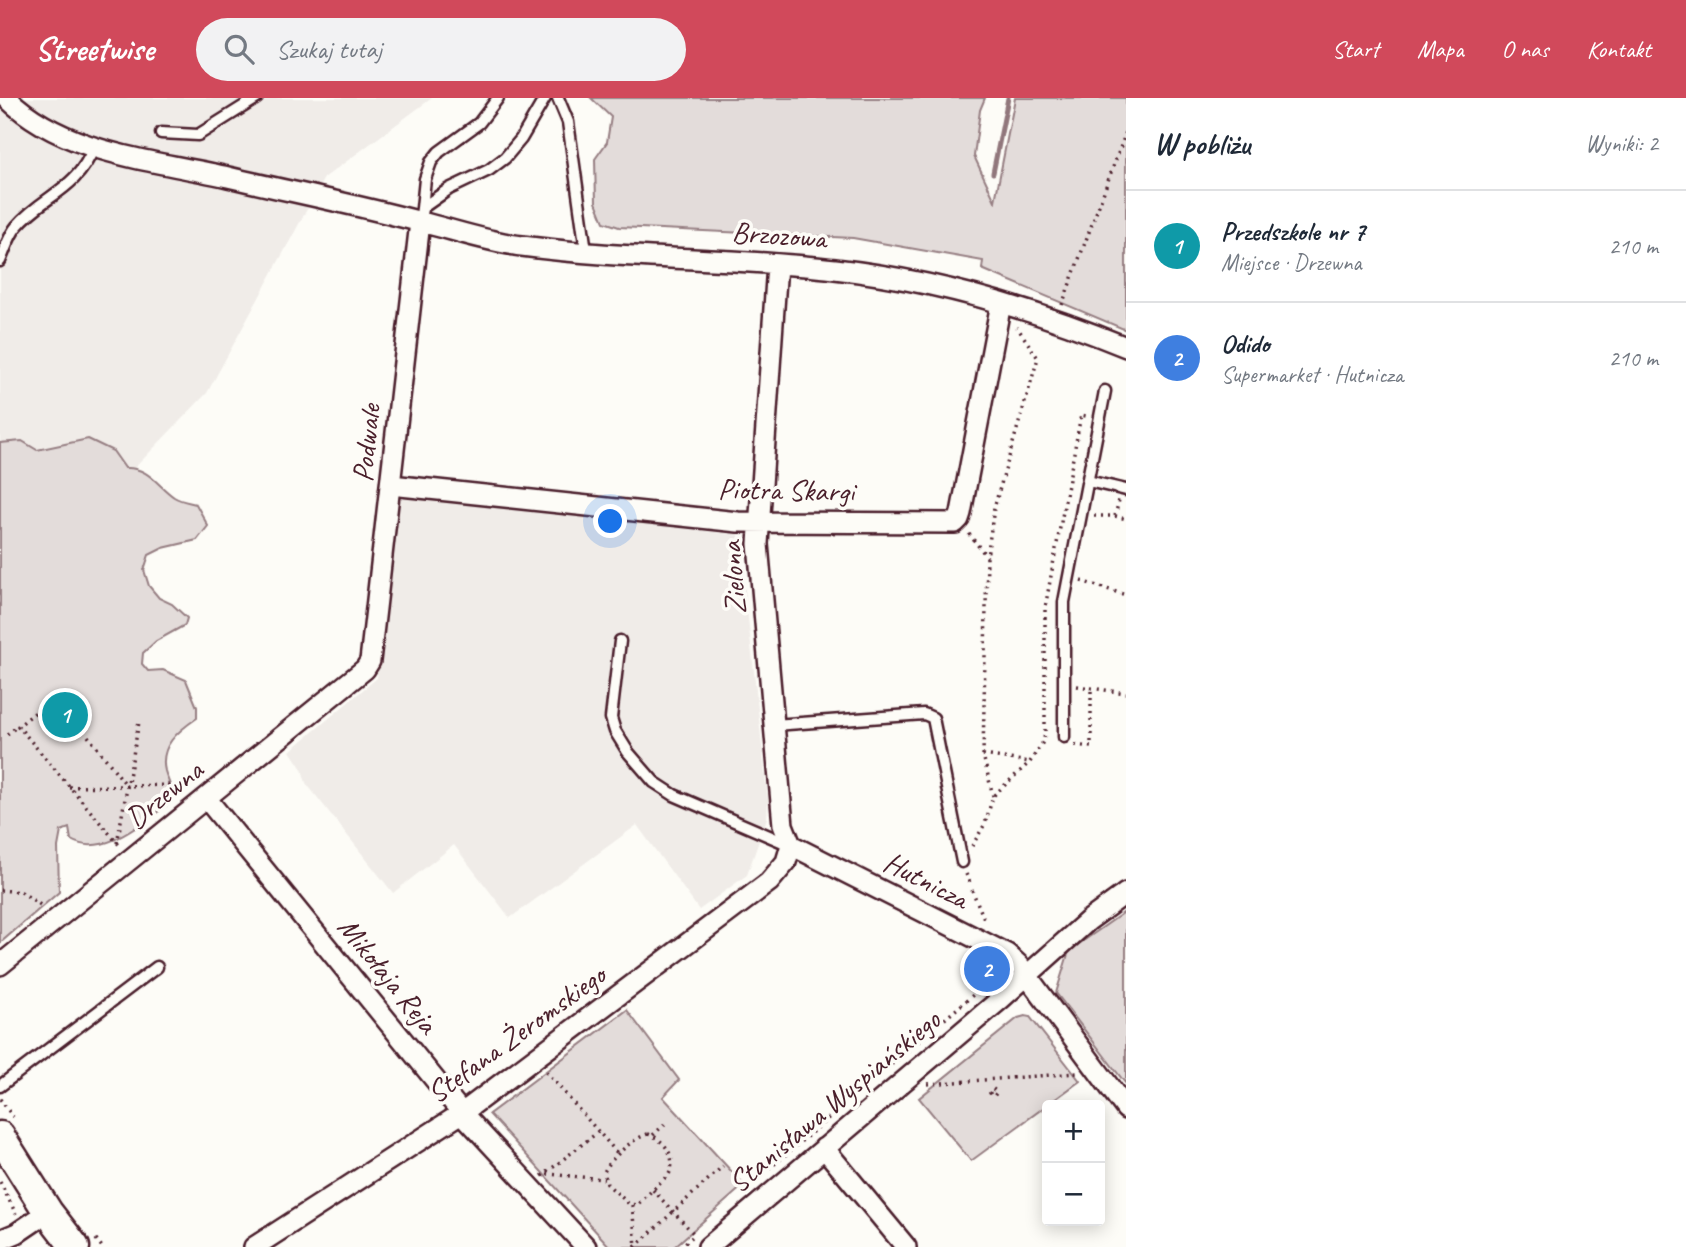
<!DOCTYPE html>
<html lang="pl">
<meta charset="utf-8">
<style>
:root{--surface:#fff;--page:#f2f2f3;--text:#1f2937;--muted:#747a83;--line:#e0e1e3;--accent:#d1495b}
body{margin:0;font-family:Caveat,sans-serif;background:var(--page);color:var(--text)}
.controls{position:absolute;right:21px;bottom:21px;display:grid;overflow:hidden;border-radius:7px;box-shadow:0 4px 18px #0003}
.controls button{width:63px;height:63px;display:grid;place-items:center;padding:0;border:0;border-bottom:2px solid var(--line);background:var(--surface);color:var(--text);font:35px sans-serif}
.you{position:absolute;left:611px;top:424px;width:24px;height:24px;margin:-18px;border:5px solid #fff;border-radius:50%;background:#1a73e8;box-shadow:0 0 0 10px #1a73e833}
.badge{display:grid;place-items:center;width:46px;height:46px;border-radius:50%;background:var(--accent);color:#fff;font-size:23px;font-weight:700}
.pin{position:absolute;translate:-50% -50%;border:4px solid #fff;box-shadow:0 2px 7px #0006}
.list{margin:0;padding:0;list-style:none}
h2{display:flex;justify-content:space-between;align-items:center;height:91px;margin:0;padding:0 28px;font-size:30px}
h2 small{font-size:23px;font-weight:400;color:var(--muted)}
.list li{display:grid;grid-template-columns:46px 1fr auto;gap:21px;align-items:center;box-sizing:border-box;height:112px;padding:0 28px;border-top:2px solid var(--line)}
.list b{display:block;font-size:26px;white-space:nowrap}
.list p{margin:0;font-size:23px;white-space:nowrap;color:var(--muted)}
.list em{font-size:23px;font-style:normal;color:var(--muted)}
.icon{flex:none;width:38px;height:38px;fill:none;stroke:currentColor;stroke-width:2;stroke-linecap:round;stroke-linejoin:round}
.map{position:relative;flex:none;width:1126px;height:1149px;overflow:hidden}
header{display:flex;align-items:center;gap:42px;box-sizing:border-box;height:98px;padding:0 35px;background:var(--accent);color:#fff}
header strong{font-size:33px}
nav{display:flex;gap:38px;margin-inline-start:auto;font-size:24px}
.search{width:490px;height:63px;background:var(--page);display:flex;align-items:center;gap:18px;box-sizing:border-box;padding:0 24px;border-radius:38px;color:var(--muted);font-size:26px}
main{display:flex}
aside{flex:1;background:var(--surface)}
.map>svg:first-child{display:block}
.built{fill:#f0ece8}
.green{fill:#e3dcda;stroke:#967e82;stroke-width:2}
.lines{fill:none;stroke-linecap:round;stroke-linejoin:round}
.stream{stroke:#91777b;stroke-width:5}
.lane-casing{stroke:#4a1f2b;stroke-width:15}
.street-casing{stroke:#4a1f2b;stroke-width:24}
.secondary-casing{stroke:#4a1f2b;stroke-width:33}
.path{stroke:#4a1f2b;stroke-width:3.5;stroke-dasharray:2 5;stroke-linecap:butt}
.lane{stroke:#fdfcf7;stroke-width:10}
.street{stroke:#fdfcf7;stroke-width:19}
.secondary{stroke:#fdfcf7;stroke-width:28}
.labels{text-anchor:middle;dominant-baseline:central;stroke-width:7;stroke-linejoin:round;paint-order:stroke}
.street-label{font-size:30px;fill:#4a1f2b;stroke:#fdfcf7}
</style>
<header>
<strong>Streetwise</strong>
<div class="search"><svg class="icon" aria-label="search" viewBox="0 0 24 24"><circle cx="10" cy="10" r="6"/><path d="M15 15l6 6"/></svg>Szukaj tutaj</div>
<nav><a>Start</a><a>Mapa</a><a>O nas</a><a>Kontakt</a></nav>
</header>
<main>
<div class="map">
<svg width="1126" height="1149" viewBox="0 0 1126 1149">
<rect width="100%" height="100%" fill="#fdfcf7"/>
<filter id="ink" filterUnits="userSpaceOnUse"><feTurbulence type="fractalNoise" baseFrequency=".0143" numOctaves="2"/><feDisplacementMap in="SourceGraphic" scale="14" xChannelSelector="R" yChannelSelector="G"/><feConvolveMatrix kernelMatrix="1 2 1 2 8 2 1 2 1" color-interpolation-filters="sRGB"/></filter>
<g filter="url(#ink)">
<path class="built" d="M 0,0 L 432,0 L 324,80 L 207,295 L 120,385 L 0,343 Z
M 399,396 L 739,437 L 768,703 L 767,720 L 747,777 L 699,812 L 637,727 L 510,820 L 454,747 L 393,795 L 306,685 L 302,671 L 290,653 L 377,580 Z"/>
<path class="green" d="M 591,0 L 985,0 L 980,12 L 974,58 L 995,103 L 1015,0 L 1126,0 L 1126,232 L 982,171 L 983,163 L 853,140 L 619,129 L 604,124 L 596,104 L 595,61 L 607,44 L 611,19 Z
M 88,341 L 113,353 L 125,370 C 148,369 157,387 174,399 C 180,403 188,404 196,406 L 208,428 L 197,442 L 163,450 L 149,457 L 144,472 L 149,488 L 159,500 L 172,506 L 187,520 L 185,527 L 156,543 L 143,555 L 142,566 L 148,573 L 163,572 L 186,582 L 197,609 L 197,620 C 178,633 159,648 165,673 C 169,687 174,690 170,705 C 144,723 104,761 71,742 L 69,730 L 61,733 L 58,749 L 59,794 L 0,845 L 0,345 L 22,343 L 37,352 Z
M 1126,813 L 1126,986 L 1056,895 L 1069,853 Z
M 627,912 L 679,982 L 663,999 L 744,1087 L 674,1149 L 610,1149 L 489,1016 Z
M 1025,918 L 1030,919 L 1080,983 L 971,1063 L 919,1000 L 1018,920 Z"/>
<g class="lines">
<path class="stream" d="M 993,75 L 1008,0"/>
<g class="lane-casing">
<path id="lane" d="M 558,0 L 568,24 L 586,153
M 161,35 L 198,37 L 257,0
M 422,110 L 425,81 L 431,64 L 439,54 L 479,25 L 498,0
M 420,124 L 422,110 L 449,91 L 489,72 L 505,60 L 521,41 L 545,0
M 0,163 C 5,152 9,137 17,128 C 44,96 76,94 94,49
M 1088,383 L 1126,392
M 620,543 L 611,620 L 615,633 L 628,654 L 654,684 L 674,697 L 790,747
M 774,627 L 924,616 L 933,620 L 962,764
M 1064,639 L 1064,504 L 1105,293
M 0,988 L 157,869"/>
</g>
<g class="street-casing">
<path id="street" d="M 7,0 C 64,56 153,62 228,79 C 292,94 357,107 421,124 C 454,132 488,144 522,148 C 626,162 731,159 835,171 C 935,182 1033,211 1126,249
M 777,166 L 758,446 L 783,727 L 791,747
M 391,387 L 738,424 L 955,425 L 959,421 L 961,415 L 1001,205
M 206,700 L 462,1015 L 586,1149
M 791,747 L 1007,856 L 1019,867 L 1126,1011
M 0,867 L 365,571 L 370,563 L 420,124
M 824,1050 L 906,1149
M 0,1142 L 17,1135 L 48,1114
M 254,1149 L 462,1015 L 769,784 L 786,764 L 791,747
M 708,1149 L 1002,900 L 1089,822 L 1126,795"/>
</g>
<g class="secondary-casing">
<path id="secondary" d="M 0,1038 L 48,1114 L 75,1149"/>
</g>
<path class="path" d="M 1062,207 L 1126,34
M 1094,418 L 1115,418 L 1126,421
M 1115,418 L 1119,402
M 969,436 L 987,459
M 1081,483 L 1126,497
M 1077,588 L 1126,595
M 46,606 L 18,628 L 120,748
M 7,636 L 18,628
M 88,638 L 127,688
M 1075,647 L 1091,649 L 1091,590
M 983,657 L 1030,664
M 69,689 L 174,687
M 993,698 L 983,657 L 987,459 L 994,410 L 1038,260 L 1017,229
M 117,745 L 139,624
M 972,748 L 985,726 L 993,698 L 1030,664 L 1043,644 L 1045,636 L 1045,510 L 1081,317 L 1086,318
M 966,776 L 971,787
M 0,792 L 21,794 L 42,808
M 972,792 L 985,823
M 546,974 L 619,1057
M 928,986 L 1078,975
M 993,991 L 997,994 L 994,998 L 990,995 Z
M 0,1001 L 13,1019
M 648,1036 C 664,1041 678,1060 669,1076 L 637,1107 L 629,1106 L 607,1086 L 604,1074 C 611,1060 633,1040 648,1036 Z
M 653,1037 L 665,1026
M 547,1076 L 604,1081
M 542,1078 L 598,1034
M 758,1080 L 1000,874
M 0,1084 L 16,1116
M 653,1092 L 694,1136
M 632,1107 L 636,1148
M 96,1141 L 102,1149
M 635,1149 L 723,1068
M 680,1149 L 692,1139"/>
<use href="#lane" class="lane"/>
<use href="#street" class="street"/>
<use href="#secondary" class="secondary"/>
</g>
</g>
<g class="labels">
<g class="street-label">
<text transform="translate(779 137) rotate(4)">Brzozowa</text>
<text transform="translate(366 345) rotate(-84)">Podwale</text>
<text transform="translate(786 392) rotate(1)">Piotra Skargi</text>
<text transform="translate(733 480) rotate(-94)">Zielona</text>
<text transform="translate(164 696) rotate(-39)">Drzewna</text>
<text transform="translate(926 782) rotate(27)">Hutnicza</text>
<text transform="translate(388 877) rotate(51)">Mikołaja Reja</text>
<text transform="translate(516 936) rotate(-36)">Stefana Żeromskiego</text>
<text transform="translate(834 1003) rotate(-40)">Stanisława Wyspiańskiego</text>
</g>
</g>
</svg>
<div class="controls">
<button>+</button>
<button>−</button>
</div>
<div class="you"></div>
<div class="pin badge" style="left:65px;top:617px;background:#0f9aa8">1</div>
<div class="pin badge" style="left:987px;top:871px;background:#3f7fe0">2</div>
</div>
<aside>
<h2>W pobliżu<small>Wyniki: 2</small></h2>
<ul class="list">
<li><span class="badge" style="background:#0f9aa8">1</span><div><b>Przedszkole nr 7</b><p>Miejsce · Drzewna</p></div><em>210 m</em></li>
<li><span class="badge" style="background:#3f7fe0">2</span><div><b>Odido</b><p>Supermarket · Hutnicza</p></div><em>210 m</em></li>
</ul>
</aside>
</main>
